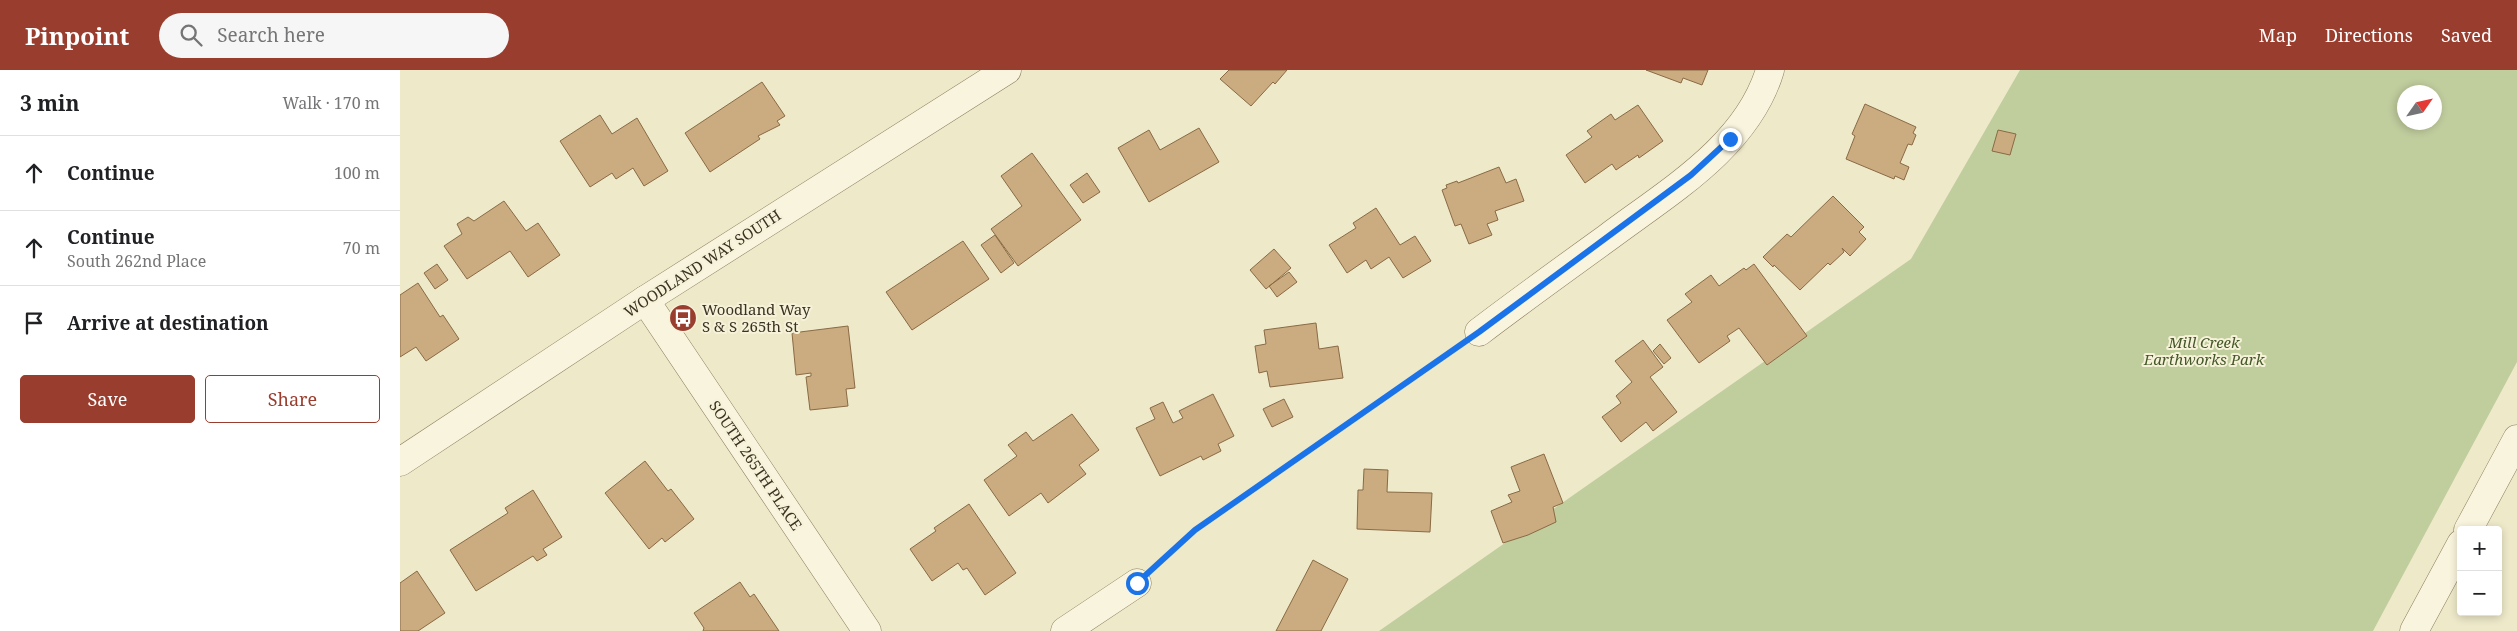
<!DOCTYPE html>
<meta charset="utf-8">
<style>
:root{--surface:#fff;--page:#f6f6f6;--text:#202124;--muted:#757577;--line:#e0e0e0;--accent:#993e2f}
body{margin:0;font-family:"Noto Serif",serif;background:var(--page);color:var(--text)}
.controls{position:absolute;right:15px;bottom:15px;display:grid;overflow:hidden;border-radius:5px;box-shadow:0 2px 8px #0003}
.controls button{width:45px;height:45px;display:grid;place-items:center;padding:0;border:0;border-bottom:1px solid var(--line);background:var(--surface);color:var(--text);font:25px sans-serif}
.compass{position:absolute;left:1997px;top:15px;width:45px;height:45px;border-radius:50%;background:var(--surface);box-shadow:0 2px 8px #0003;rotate:56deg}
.stop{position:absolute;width:15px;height:15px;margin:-11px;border:4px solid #1a73e8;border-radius:50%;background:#fff}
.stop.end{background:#1a73e8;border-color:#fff;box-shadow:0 1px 5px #0008}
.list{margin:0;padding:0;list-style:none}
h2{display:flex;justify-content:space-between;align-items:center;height:65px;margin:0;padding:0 20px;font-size:21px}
h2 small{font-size:16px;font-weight:400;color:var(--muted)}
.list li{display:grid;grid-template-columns:32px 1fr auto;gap:15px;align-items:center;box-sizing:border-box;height:75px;padding:0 20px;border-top:1px solid var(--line)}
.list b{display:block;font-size:19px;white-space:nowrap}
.list p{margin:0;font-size:16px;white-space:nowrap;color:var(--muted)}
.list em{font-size:16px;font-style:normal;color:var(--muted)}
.actions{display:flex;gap:10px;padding:15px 20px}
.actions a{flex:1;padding:11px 0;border:1px solid var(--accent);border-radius:5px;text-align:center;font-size:18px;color:var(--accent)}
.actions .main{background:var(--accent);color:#fff}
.icon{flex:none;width:28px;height:28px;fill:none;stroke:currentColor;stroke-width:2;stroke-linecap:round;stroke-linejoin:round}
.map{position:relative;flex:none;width:2117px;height:561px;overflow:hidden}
header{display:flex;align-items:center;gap:30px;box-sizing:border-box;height:70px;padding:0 25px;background:var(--accent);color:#fff}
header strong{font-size:24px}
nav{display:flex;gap:28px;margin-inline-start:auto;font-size:18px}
.search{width:350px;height:45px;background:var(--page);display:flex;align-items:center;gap:12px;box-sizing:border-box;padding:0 18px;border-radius:28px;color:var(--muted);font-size:19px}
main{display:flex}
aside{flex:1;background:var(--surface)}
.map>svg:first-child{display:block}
.green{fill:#c0cd9d;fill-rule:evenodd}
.building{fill:#cbab80;stroke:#896a44}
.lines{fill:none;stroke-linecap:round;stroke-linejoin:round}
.minor-casing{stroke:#8b7c5e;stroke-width:29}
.tertiary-casing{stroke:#8b7c5e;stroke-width:29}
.path{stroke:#8b7c5e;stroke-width:3;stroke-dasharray:4 2.5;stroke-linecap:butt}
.minor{stroke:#f9f4dd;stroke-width:28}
.tertiary{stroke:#f9f4dd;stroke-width:28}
.route{stroke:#1a73e8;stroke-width:6}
.labels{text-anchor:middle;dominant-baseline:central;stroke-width:4;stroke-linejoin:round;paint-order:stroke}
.street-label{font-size:15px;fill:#3b3221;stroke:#f6f2d9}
.poi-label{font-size:15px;fill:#3b3221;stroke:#f6f2d9;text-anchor:start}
.park-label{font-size:15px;font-style:italic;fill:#445728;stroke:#f6f2d9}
</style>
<header>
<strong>Pinpoint</strong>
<div class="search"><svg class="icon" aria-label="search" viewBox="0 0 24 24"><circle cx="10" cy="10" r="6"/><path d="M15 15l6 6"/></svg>Search here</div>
<nav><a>Map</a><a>Directions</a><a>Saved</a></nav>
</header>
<main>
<aside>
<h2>3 min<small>Walk · 170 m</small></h2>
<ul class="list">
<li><svg class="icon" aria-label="ahead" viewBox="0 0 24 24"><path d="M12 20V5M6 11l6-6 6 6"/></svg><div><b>Continue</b></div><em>100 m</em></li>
<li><svg class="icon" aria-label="ahead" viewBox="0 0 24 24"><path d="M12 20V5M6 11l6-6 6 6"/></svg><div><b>Continue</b><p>South 262nd Place</p></div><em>70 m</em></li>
<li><svg class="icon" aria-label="arrive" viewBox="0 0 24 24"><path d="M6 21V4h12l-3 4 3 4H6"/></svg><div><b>Arrive at destination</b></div></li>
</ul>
<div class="actions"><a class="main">Save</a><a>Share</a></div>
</aside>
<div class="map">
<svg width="2117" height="561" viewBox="0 0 2117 561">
<rect width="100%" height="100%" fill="#eee9c9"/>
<path class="green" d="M 1620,0 L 2117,0 L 2117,292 L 1973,561 L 979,561 L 1511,189 ZM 2004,22 L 2034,22 L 2034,52 L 2004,52 Z"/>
<path class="building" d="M 829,0 L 887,0 L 875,14 L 873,12 L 851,36 L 820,9 Z
M 1246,0 L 1308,0 L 1302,15 L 1283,8 L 1281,13 Z
M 362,12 L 385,46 L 377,51 L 380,55 L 358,66 L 360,69 L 310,102 L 285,63 Z
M 1465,34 L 1516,57 L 1513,63 L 1516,65 L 1512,75 L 1508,74 L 1500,93 L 1509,97 L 1504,110 L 1495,106 L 1494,109 L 1446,89 L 1455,66 L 1452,64 Z
M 1238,35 L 1263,71 L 1239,88 L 1238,85 L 1216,100 L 1212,94 L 1185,113 L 1166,85 L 1192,67 L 1187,61 L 1211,44 L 1215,50 Z
M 200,45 L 212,64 L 237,48 L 268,101 L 244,116 L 233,98 L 216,109 L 212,103 L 190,117 L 160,71 Z
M 799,58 L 819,92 L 749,132 L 718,78 L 749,60 L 760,80 Z
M 1598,60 L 1616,64 L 1610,85 L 1592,81 Z
M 632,83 L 681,150 L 618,196 L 591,159 L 622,136 L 601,106 Z
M 1099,97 L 1106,113 L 1116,109 L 1124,131 L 1095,141 L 1098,150 L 1087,154 L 1092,165 L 1069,174 L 1061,154 L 1055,156 L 1042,120 L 1047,118 L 1046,115 L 1057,111 L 1058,113 Z
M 687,103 L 700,122 L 683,133 L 670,115 Z
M 1433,126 L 1464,157 L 1459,162 L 1466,169 L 1450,186 L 1442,178 L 1444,182 L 1430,195 L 1428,193 L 1400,220 L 1374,195 L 1373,197 L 1363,187 L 1387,164 L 1391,167 Z
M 104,131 L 126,161 L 138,153 L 160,185 L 128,207 L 110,181 L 67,209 L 44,176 L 62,164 L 57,154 L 68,147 L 74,151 Z
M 976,138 L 1000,175 L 1015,166 L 1031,191 L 1003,208 L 989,187 L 971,199 L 966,190 L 947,203 L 929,175 L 956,158 L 953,153 Z
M 595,165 L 614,193 L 601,203 L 581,175 Z
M 563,171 L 589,209 L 512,260 L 486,222 Z
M 874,179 L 891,198 L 866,219 L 850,200 Z
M 37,194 L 48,210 L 35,219 L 24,203 Z
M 1354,194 L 1407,266 L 1367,295 L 1339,258 L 1327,266 L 1330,271 L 1299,293 L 1267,250 L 1292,232 L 1285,224 L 1311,205 L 1319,216 L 1344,198 L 1346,200 Z
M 889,202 L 897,212 L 877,227 L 869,216 Z
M 18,213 L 40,247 L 43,245 L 59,269 L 26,291 L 16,277 L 0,287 L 0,225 Z
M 916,253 L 919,279 L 938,276 L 943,308 L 870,317 L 867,301 L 859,303 L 855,276 L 866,274 L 864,260 Z
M 448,256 L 455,318 L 446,319 L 448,336 L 410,340 L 406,307 L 411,306 L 411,303 L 396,305 L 392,263 Z
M 1243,270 L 1263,297 L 1250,307 L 1277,342 L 1253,361 L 1246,352 L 1221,372 L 1202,347 L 1221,333 L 1216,326 L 1232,312 L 1215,291 Z
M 1260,274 L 1271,288 L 1264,294 L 1253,281 Z
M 813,324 L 834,366 L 818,374 L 821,381 L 803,390 L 801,386 L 760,406 L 736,358 L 755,349 L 750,338 L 763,332 L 773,353 L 783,348 L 779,341 Z
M 884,329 L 893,347 L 872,357 L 863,339 Z
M 672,344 L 699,380 L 679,395 L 686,404 L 648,433 L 641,423 L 609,446 L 584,410 L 617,386 L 608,375 L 626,362 L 633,371 Z
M 1144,384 L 1163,433 L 1153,437 L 1156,452 L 1128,465 L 1103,473 L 1091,441 L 1112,432 L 1108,425 L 1120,421 L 1111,397 Z
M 245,391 L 268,421 L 271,419 L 294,449 L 265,472 L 262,468 L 249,479 L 205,423 Z
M 964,399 L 988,400 L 987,422 L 1032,423 L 1030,462 L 957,459 L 958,420 L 963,420 Z
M 133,420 L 162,467 L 143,479 L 147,485 L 137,491 L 133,486 L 76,521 L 50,480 L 108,443 L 105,438 Z
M 569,434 L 616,503 L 585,525 L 567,498 L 563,500 L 558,493 L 532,511 L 510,479 L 536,461 L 534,458 Z
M 913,490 L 948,509 L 921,561 L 876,561 Z
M 17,501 L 45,543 L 18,561 L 0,561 L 0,513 Z
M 340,512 L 350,527 L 354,524 L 379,561 L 303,561 L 304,558 L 294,543 Z"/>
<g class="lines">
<g class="minor-casing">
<path id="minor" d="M 245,230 L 467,561
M 1079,262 C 1121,230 1164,199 1207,168 C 1268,122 1347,77 1370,0
M 2068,460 L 2117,369
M 665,561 L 737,513
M 2014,561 L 2061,474"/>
</g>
<g class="tertiary-casing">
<path id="tertiary" d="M 0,392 L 245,230 L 607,0"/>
</g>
<path class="path" d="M 758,494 L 795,460 L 1056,278"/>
<use href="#minor" class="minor"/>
<use href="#tertiary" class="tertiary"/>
</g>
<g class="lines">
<path class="route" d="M 737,513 L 795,460 L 1079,262 L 1291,105 L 1330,69"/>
</g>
<defs>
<g id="bus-disc" transform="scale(1.4375)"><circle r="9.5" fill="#993e2f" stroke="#f6f2d9"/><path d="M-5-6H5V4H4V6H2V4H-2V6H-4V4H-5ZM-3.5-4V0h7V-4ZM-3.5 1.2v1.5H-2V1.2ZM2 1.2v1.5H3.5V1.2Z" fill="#fff"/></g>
</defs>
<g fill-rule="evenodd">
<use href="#bus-disc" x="283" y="248"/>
</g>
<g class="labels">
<g class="street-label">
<text transform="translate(302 193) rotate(-33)">WOODLAND WAY SOUTH</text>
<text transform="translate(356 395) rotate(56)">SOUTH 265TH PLACE</text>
</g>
<g class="poi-label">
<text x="302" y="239">Woodland Way<tspan x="302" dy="17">S &amp; S 265th St</tspan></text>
</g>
<g class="park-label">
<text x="1804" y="272">Mill Creek<tspan x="1804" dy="17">Earthworks Park</tspan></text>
</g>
</g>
</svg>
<div class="controls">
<button>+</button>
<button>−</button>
</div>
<svg class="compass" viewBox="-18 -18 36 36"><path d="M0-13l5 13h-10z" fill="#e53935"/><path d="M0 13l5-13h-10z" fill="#757577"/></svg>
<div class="stop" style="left:737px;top:513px"></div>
<div class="stop end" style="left:1330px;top:69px"></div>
</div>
</main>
